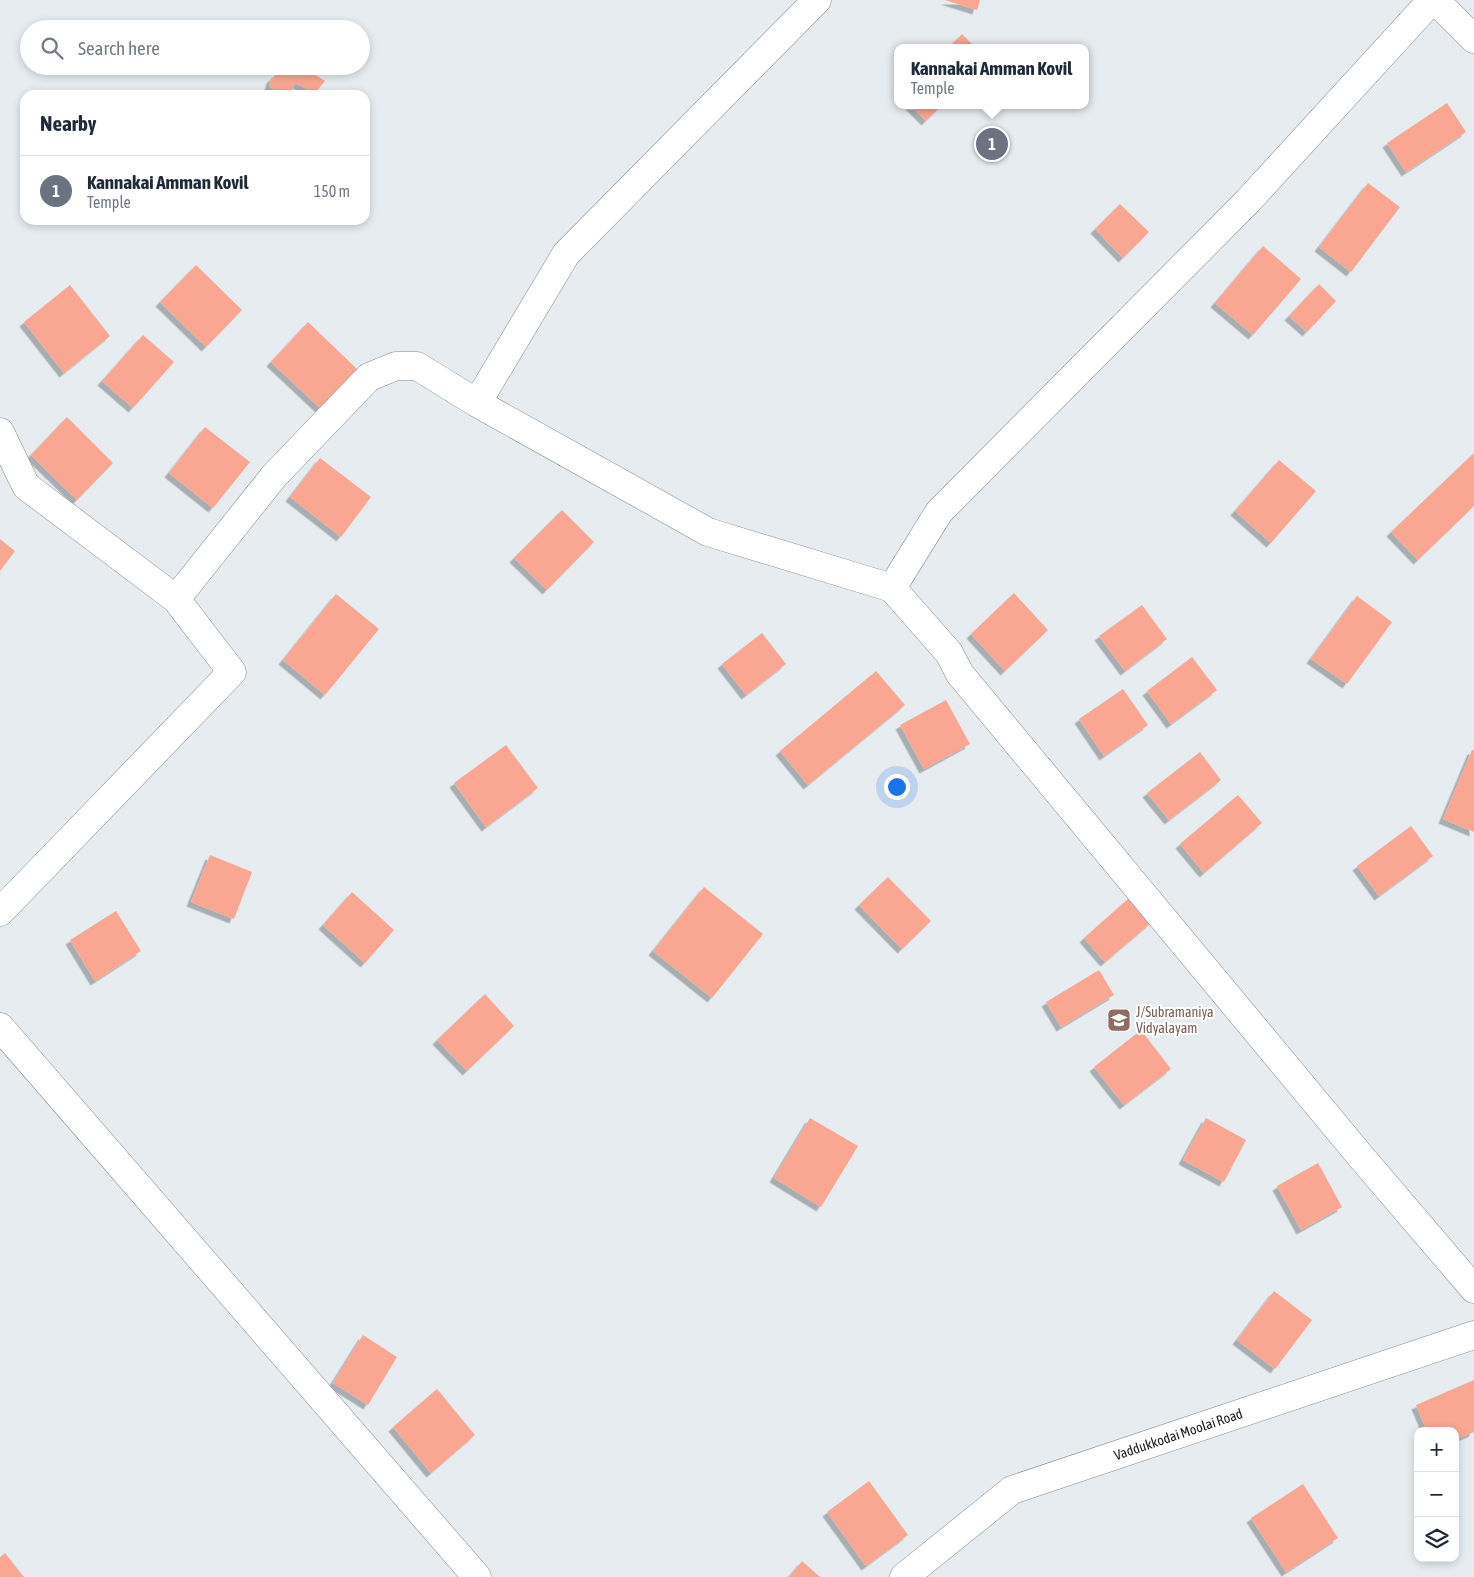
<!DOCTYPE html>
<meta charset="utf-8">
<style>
:root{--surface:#fff;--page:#f6f6f7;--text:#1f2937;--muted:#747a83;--line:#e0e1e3;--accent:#111827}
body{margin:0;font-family:"Asap Condensed",sans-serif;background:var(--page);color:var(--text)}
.controls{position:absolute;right:15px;bottom:15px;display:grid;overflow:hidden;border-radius:10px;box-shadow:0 2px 8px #0003}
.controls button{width:45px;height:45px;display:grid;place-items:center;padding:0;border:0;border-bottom:1px solid var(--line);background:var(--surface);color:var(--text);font:25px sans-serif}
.you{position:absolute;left:896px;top:786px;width:18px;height:18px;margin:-12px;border:4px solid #fff;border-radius:50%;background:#1a73e8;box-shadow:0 0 0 8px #1a73e833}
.badge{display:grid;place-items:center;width:32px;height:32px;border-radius:50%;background:var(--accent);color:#fff;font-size:16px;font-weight:700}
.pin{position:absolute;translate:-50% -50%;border:2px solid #fff;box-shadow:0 1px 5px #0006}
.popup{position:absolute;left:894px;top:44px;width:195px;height:65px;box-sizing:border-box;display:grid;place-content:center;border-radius:10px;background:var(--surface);filter:drop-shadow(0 1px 4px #0005);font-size:16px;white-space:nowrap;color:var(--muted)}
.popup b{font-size:19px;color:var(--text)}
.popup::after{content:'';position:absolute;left:50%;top:100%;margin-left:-10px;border:10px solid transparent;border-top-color:var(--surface)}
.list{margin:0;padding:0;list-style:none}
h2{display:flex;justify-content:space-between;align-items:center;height:65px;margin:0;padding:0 20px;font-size:21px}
h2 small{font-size:16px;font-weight:400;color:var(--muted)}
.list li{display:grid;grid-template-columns:32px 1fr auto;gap:15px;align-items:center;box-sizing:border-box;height:70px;padding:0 20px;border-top:1px solid var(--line)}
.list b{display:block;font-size:19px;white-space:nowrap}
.list p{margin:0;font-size:16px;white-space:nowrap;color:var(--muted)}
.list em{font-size:16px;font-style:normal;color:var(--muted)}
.icon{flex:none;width:28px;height:28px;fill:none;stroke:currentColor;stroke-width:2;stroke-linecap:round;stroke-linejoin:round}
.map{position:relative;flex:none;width:1474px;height:1577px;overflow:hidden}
.search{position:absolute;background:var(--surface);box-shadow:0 2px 8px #0003;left:20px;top:20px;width:350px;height:55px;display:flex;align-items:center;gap:12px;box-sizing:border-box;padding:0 18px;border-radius:28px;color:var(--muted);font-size:19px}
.panel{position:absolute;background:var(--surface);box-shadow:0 2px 8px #0003;left:20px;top:90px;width:350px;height:135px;border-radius:15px}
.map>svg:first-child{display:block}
.building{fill:#f9a793;filter:url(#shadow)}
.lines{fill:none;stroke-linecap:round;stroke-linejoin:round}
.minor-casing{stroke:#858a8d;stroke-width:29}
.tertiary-casing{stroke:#858a8d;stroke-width:29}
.minor{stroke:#fff;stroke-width:28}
.tertiary{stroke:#fff;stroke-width:28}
.labels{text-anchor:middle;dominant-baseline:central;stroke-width:4;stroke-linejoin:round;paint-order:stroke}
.education-label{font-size:14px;fill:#785e54;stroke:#fff;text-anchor:start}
.street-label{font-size:14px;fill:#191b1c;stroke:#fff}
</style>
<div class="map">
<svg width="1474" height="1577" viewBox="0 0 1474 1577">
<defs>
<filter id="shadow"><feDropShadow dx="-4.5" dy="4.5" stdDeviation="0" flood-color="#0004"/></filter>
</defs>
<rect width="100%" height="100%" fill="#e7ecf0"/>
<path class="building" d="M 945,0 L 980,0 L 977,10 Z
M 962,34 L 976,48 L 948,48 Z
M 286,66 L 308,66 L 306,69 L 325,81 L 315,93 L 295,83 L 290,95 L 281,95 L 269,86 L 271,79 Z
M 1447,103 L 1466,132 L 1406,172 L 1387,143 Z
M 910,105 L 942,105 L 926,121 Z
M 1368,183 L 1400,207 L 1351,272 L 1319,247 Z
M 1120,204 L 1149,232 L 1123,258 L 1095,229 Z
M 1263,246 L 1301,279 L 1253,335 L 1215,303 Z
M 196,265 L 242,310 L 206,347 L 160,302 Z
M 1319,284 L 1336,301 L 1307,332 L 1289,316 Z
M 70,285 L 110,336 L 64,373 L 24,322 Z
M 308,322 L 357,369 L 320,408 L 271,362 Z
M 143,335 L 174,362 L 133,408 L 102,381 Z
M 67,417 L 113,463 L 77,500 L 31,455 Z
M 205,427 L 250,462 L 213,508 L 169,473 Z
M 1474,453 L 1474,506 L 1418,560 L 1391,532 Z
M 320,458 L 371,497 L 341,537 L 290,497 Z
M 1279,460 L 1316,491 L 1271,543 L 1235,511 Z
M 562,510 L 594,542 L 547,590 L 514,558 Z
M 0,539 L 15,551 L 0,571 Z
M 1014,593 L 1048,630 L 1005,671 L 971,634 Z
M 336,594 L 379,629 L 325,695 L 283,660 Z
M 1357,596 L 1392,622 L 1347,684 L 1311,659 Z
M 1142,605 L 1167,639 L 1125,671 L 1099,636 Z
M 762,633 L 786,664 L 746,695 L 722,664 Z
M 1192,657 L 1217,690 L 1171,724 L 1147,691 Z
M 876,671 L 905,705 L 808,785 L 780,751 Z
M 1123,689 L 1148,725 L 1104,756 L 1079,719 Z
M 946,700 L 970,744 L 924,769 L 900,725 Z
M 506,745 L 538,788 L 486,827 L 454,783 Z
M 1472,750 L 1474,750 L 1474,832 L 1443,819 Z
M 1200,752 L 1221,780 L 1169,820 L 1147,793 Z
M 1238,795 L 1262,823 L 1204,873 L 1180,844 Z
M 1411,826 L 1433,856 L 1379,896 L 1357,866 Z
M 210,855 L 252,872 L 234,919 L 191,902 Z
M 888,877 L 931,921 L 902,949 L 859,905 Z
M 704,887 L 763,934 L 712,998 L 653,951 Z
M 352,892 L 394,930 L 365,963 L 323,925 Z
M 1129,898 L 1151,923 L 1105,962 L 1084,938 Z
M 116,911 L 141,951 L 95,981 L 70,940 Z
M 1099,970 L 1114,995 L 1061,1027 L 1046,1002 Z
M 485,994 L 514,1026 L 467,1071 L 437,1040 Z
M 1141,1030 L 1171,1069 L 1124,1105 L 1094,1067 Z
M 810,1118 L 858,1146 L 821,1207 L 774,1178 Z
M 1206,1118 L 1246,1140 L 1224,1182 L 1183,1160 Z
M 1318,1163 L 1342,1207 L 1301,1230 L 1277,1186 Z
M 1274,1291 L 1312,1320 L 1275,1369 L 1237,1340 Z
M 363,1335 L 397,1357 L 368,1405 L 333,1383 Z
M 1474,1380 L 1474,1432 L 1455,1440 L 1455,1431 L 1427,1431 L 1416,1405 Z
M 437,1389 L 475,1435 L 431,1473 L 393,1427 Z
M 869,1481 L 908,1535 L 866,1566 L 827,1512 Z
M 1303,1484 L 1338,1538 L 1286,1572 L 1251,1518 Z
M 5,1553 L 24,1577 L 0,1577 L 0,1557 Z
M 802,1561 L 820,1577 L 789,1577 Z"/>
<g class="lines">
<g class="minor-casing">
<path id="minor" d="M 817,0 L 566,254 L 477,403 L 708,532 L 892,588
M 1432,0 L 1248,201 L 939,512 L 892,588 L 949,653 L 960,674 L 1362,1158 L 1474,1289
M 1435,0 L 1474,39
M 0,432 L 26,486 L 176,599 L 232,672 L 0,912
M 176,599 L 274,476 L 369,377 L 396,366 L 417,366 L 477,403
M 0,1027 L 477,1577"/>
</g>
<g class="tertiary-casing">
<g id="tertiary">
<path id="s1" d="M 904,1577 L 1012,1490 L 1474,1335"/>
</g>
</g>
<use href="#minor" class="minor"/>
<use href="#tertiary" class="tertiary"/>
</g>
<defs>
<g id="school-square" transform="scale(1.25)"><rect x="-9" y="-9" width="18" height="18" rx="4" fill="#8d6e63" stroke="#fff"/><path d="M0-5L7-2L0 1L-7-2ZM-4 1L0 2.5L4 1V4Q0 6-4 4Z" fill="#fff"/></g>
</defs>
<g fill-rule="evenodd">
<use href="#school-square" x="1119" y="1020"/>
</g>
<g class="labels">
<g class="education-label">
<text x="1136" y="1012">J/Subramaniya<tspan x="1136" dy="16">Vidyalayam</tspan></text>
</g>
<g class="street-label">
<text stroke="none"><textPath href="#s1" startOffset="314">Vaddukkodai Moolai Road</textPath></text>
</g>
</g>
</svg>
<div class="controls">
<button>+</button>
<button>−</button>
<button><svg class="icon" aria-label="layers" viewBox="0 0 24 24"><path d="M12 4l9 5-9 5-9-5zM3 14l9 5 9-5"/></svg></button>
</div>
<div class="you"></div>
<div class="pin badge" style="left:992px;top:144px;background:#6b7280">1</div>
<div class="popup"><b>Kannakai Amman Kovil</b>Temple</div>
<div class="search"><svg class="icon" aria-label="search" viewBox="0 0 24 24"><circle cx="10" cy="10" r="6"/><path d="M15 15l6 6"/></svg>Search here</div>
<section class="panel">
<h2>Nearby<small></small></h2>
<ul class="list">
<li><span class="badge" style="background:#6b7280">1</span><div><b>Kannakai Amman Kovil</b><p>Temple</p></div><em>150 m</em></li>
</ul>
</section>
</div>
